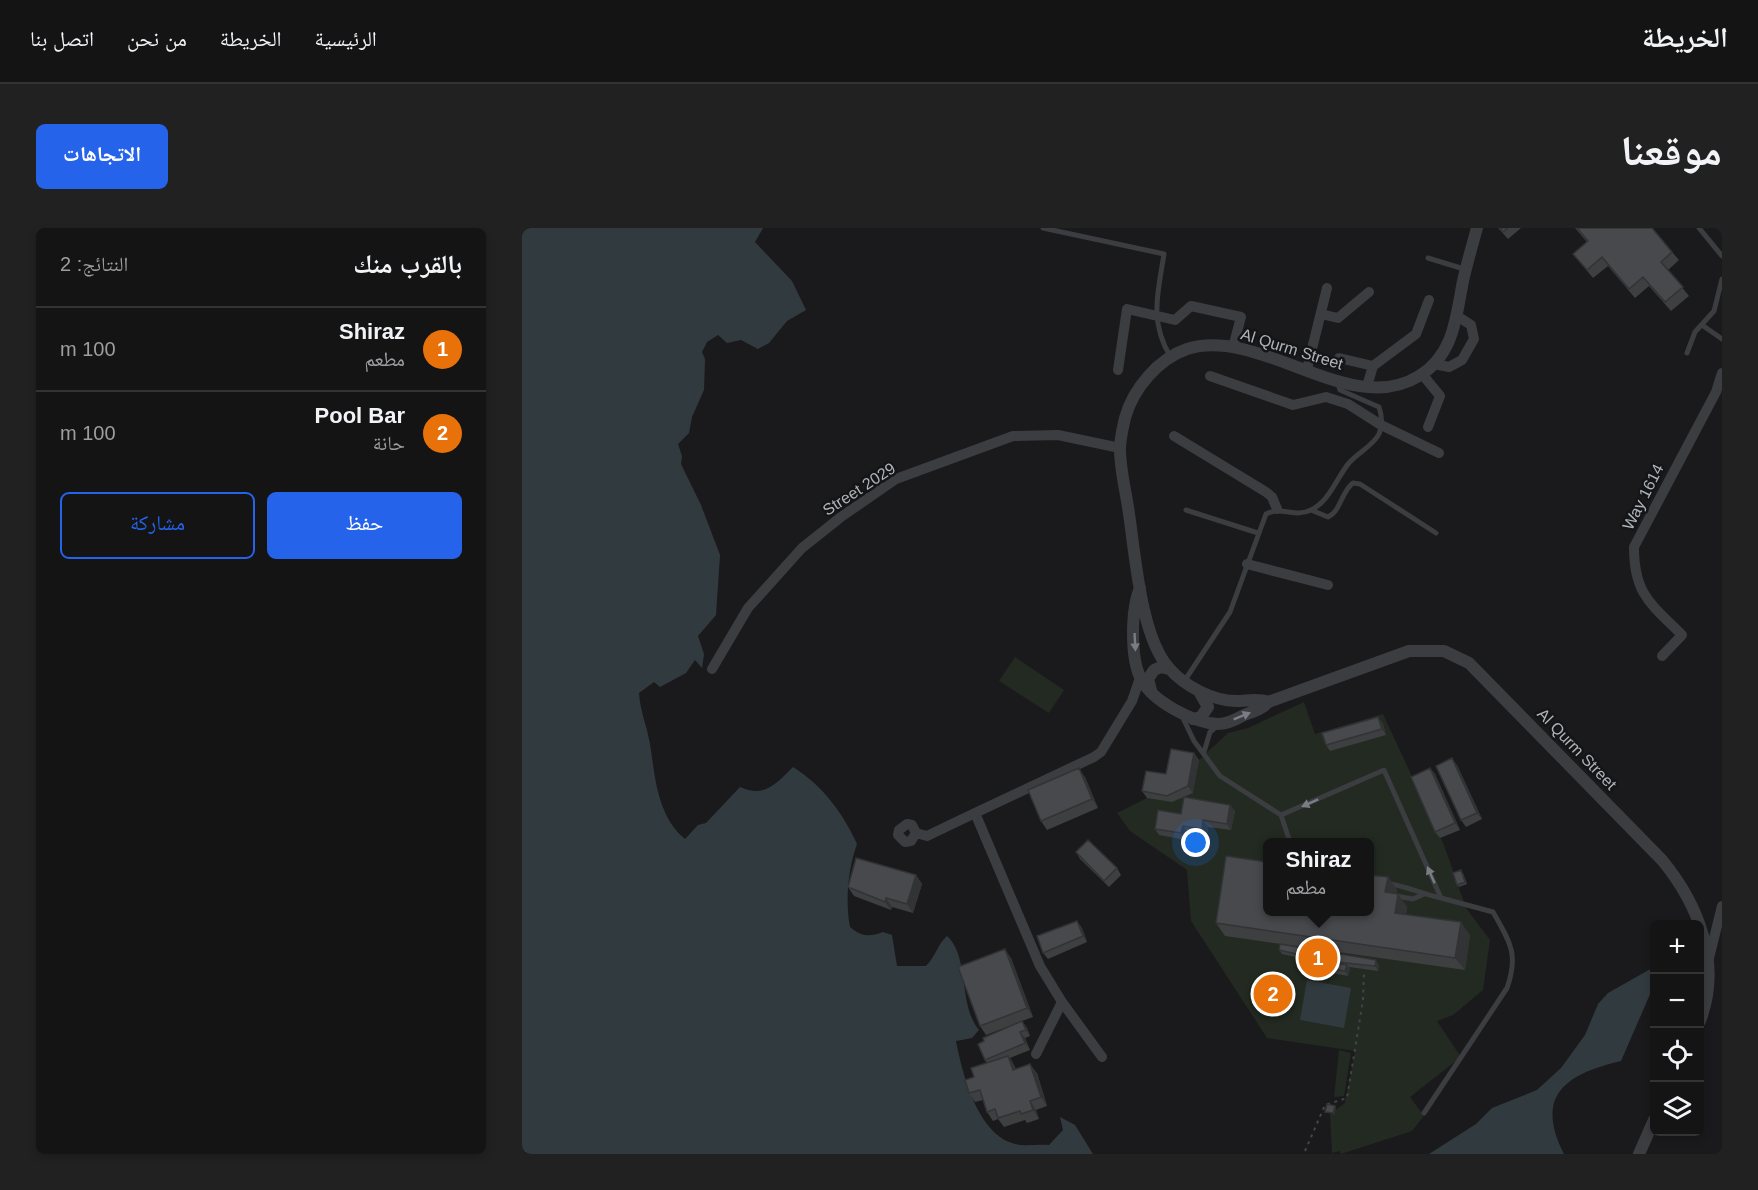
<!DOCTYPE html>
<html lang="ar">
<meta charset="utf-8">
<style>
:root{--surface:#141415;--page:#212122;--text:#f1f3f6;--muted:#9d9ea0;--line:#333334;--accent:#2563eb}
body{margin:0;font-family:Arial,"Noto Naskh Arabic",sans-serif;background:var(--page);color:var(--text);direction:rtl}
.controls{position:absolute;right:18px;bottom:18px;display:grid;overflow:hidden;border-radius:9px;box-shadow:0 3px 9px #0003}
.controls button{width:54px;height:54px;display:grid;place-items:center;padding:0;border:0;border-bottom:2px solid var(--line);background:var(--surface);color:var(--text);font:30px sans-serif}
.you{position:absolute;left:674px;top:615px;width:21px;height:21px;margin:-15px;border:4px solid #fff;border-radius:50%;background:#1a73e8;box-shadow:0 0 0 9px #1a73e833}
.badge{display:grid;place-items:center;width:39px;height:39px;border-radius:50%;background:var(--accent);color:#fff;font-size:20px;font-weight:700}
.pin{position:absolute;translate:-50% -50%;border:3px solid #fff;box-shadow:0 2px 6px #0006}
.popup{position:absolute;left:741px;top:610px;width:111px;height:78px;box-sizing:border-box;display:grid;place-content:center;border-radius:9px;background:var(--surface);filter:drop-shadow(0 2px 4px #0005);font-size:20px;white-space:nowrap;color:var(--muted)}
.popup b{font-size:22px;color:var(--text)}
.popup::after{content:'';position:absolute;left:50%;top:100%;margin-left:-12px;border:12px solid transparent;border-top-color:var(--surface)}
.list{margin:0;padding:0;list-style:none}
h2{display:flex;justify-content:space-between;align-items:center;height:78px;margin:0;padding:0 24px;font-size:26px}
h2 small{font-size:20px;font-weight:400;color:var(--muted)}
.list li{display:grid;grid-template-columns:39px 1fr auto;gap:18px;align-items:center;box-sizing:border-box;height:84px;padding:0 24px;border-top:2px solid var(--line)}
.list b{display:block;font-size:22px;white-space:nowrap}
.list p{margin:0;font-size:20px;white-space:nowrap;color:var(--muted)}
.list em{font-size:20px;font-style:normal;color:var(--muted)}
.actions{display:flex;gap:12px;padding:18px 24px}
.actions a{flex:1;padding:14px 0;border:2px solid var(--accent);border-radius:9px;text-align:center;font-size:21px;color:var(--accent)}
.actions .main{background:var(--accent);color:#fff}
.icon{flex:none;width:33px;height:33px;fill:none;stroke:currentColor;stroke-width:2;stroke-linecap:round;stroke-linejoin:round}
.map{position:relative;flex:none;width:1200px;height:926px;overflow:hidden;direction:ltr;border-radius:9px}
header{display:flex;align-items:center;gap:36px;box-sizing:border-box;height:84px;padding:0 30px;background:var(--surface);border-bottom:2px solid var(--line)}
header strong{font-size:28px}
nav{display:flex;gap:33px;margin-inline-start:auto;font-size:21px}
.intro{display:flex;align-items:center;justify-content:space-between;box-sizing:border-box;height:144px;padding:0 36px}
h1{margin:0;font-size:42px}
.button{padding:15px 27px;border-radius:9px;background:var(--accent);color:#fff;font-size:21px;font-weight:700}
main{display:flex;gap:36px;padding:0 36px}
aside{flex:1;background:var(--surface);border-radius:9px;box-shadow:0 3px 9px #0003}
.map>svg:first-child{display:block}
.green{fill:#222a22;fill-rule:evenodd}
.water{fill:#313b3f}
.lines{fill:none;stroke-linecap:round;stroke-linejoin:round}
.path{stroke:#424448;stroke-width:2;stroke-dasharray:3 4.5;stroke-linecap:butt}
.service{stroke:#3b3d41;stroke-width:5}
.minor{stroke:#3b3d41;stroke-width:10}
.tertiary{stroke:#3b3d41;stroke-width:12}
.wall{fill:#3d3f41}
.shaded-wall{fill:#323335}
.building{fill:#47494c;stroke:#323335;stroke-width:1.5}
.oneway{fill:#7a7e84}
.labels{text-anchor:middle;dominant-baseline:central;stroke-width:5;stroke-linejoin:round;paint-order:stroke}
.street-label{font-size:16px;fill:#aeb4ba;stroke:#151517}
</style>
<header>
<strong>الخريطة</strong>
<nav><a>الرئيسية</a><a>الخريطة</a><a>من نحن</a><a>اتصل بنا</a></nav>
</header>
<div class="intro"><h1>موقعنا</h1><a class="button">الاتجاهات</a></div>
<main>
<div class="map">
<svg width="1200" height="926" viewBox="0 0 1200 926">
<rect width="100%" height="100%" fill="#1a1a1c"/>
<path class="green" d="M 493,429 L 542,462 L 527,485 L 477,453 Z
M 782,474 L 793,506 L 861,486 L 922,617 L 944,680 L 968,712 L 961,762 L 931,787 L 915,793 L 939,829 L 888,869 L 902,888 L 890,903 L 819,926 L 818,923 L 810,925 L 808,886 L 823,875 L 833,823 L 745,810 L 669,693 L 665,642 L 608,603 L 595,585 L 625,570 L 671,565 L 677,532 L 706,505 L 726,500 ZM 745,614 L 847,614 L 847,684 L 745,684 Z
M 817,822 L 829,825 L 822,868 L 812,869 Z"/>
<path class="water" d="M 0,0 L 241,0 L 233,14 L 270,53 L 284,82 L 265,93 L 247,115 L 236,121 L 219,112 L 205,115 L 196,107 L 185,114 L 180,124 L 183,131 L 182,162 L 170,189 L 167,205 L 156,216 L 160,228 L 159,236 L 179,277 L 198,327 L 194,387 L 176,408 L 182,426 L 180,440 L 173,432 L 164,445 L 138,459 L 132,454 L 117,465 C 118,483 125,498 128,516 C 133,548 135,588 163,611 L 176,597 L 184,595 L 218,559 C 242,570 254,556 271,539 C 300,557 321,585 335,616 C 326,641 323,673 328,699 C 340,709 347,709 361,704 L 370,707 L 375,738 L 404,738 C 414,728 415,717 425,708 C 448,729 436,777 457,802 L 450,810 L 434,813 C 440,844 455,904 490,915 C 500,919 516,916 527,917 L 541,902 L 538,889 L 553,897 L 571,926 L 0,926 Z
M 1132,739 L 1129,764 L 1099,833 C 1044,846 1012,867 1042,926 L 907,926 L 954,896 L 970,880 L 1015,862 L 1039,840 L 1063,807 L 1076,776 L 1086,765 Z
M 785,752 L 829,760 L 822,800 L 778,792 Z"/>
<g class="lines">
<path class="path" d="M 783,923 L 803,877 L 825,870 L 841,772 L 842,744"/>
<path class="service" d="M 521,0 L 642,26 C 636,65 627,92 648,128
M 1177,0 L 1200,28
M 906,30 L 942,41
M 1180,97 L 1200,111
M 1165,125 L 1173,104 L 1192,83 L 1200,51
M 664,282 L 736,305
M 789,282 L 806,289 C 819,283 819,264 831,255 L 838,256 L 914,305
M 663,452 L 708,384 L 744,286 C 760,278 773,290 789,282 C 807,274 815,249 827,235 C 835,225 851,218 857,206 C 861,197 860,188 857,179 L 818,162 L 815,153
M 660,488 L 672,513 L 698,548 L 759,587 L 768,614
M 682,524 L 688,504 L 696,497
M 759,587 L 862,542 L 919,670 C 900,666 884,658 864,655
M 874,668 L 891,671 L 902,666
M 902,885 L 985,760 C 997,726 988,714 971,684 L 919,670"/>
<path class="minor" d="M 799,86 L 816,90 L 847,64
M 817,130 L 851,138
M 912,136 L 927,139 L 940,132 L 952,111 L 949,97 L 935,88
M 785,141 L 805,60
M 596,142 L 605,81 L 653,92 L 669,78 L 719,89 L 711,119
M 900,146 L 918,168 L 906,199
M 688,148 L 771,177 L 804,169 L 826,176 L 859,197 L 917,225
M 845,158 L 851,138 L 894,106 L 907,72
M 652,208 L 744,264 L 750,269 L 755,281
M 725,336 L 806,357
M 1140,428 L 1160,407 C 1128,375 1112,366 1112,319 L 1194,164 L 1200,145
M 190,441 L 226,380 L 280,320 L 319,289 L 374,251 L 491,208 L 536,207 L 598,220
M 394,605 L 389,613 L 383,614 L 376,607 L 377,602 L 385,596 L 390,597 L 394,605 L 405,608 L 453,585
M 1187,730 L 1200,678
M 540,774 L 580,829
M 514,826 L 540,774 L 518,738 L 453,585 L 572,529 L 579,524 L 610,473 L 618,450"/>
<path class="tertiary" d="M 618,360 C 609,381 608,430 619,451 C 630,473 671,495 696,496 C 704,496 715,491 722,487 C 730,484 741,481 746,474 L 887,423 L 922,423 L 947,435 L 1140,632 C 1177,677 1200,736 1178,793
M 629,462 L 626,451 L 632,442 L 639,439 L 647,441
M 746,474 C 736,470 725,473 714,473 C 691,473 662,458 647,440 C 618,408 613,323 606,279 C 603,260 598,240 598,221 C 598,211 601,199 603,190 C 611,161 636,131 665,121 C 739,98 828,191 897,148 C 932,127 934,89 941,53 C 945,35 950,18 955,0
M 671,491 L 679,489 L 686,479 L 678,465
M 1117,926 L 1132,892"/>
</g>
<path class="wall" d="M 976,0 L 999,0 L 986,11 Z
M 1053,0 L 1130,0 L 1150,24 L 1157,32 L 1146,42 L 1167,68 L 1149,83 L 1127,58 L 1113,70 L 1086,38 L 1071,50 L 1051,26 L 1065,14 Z
M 856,489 L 861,496 L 864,507 L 808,523 L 804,517 Z
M 672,525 L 677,532 L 671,565 L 650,574 L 625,570 L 620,563 Z
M 935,537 L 960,591 L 944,599 L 939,592 Z
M 908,540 L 913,546 L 938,602 L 918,610 L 913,604 Z
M 563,549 L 576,580 L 525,602 L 519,593 Z
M 708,577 L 713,583 L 709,602 L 686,599 L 685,607 L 665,604 L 664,612 L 637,607 L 633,601 L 659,586 Z
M 554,624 L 595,640 L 599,647 L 587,659 L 558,631 Z
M 941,645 L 945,656 L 937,659 L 935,657 Z
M 394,647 L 400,656 L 391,685 L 370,679 L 369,682 L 332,668 L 326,659 Z
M 866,649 L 875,662 L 874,665 L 885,679 L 884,687 L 948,707 L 943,742 L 703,708 L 694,695 L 745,684 L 847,684 Z
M 555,693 L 560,700 L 565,714 L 526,731 L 521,725 Z
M 757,722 L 857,737 L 856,743 L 827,739 L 828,741 L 826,748 L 794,742 L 791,738 L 792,733 L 760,726 Z
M 489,730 L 511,789 L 500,793 L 505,800 L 508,808 L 503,810 L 508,822 L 488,830 L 492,837 L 494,841 L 515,845 L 525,878 L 514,882 L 517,891 L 505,895 L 503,892 L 482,899 L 476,891 L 471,893 L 465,884 L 461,872 L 453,874 L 447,865 L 452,849 L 465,835 L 463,832 L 462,813 L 498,794 L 464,807 L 458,798 Z
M 758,759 L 760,764 L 758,772 L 745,774 L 742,769 Z"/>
<path class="shaded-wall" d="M 856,489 L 861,496 L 864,507 L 860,501 Z
M 672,525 L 677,532 L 671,565 L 666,558 Z
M 930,530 L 935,537 L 960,591 L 955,585 Z
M 557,540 L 563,549 L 576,580 L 570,571 Z
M 908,540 L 913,546 L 938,602 L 933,595 Z
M 708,577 L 713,583 L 709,602 L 705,596 Z
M 681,592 L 686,599 L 685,607 L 680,601 Z
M 661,598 L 665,604 L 664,612 L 659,605 Z
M 394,647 L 400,656 L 391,685 L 385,676 Z
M 866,649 L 875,662 L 872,677 L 863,664 Z
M 876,666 L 885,679 L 882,698 L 873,685 Z
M 364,670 L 370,679 L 369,682 L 363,674 Z
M 555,693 L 560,700 L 565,714 L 561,708 Z
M 939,694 L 948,707 L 943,742 L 933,730 Z
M 483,721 L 489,730 L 511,789 L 505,780 Z
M 854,732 L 857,737 L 856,743 L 853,738 Z
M 825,737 L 828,741 L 826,748 L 823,743 Z
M 755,754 L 760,764 L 758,772 L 755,767 Z
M 500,793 L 505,800 L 508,808 L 504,802 Z
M 498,804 L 503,810 L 508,822 L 503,815 Z
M 486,828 L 492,837 L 497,851 L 491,842 Z
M 508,836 L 515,845 L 525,878 L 519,869 Z
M 508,873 L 514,882 L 517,891 L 511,882 Z
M 813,878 L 814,880 L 812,888 L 811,885 Z"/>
<path class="building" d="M 978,0 L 986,0 L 981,4 Z
M 1055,0 L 1130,0 L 1150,24 L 1139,34 L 1161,59 L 1143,74 L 1121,49 L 1107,61 L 1080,29 L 1065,42 L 1051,26 L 1066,13 Z
M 856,489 L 860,501 L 804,517 L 800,505 Z
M 649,521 L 672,525 L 666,558 L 645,568 L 620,563 L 624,543 L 644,546 Z
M 930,530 L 955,585 L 939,592 L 914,538 Z
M 557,540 L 570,571 L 519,593 L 506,562 Z
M 908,540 L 933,595 L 913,604 L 889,549 Z
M 662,569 L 708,577 L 705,596 L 681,592 L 680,601 L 661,598 L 659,605 L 633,601 L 636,582 L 659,586 Z
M 566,612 L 595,640 L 582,653 L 554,624 Z
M 704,628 L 745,634 L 745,684 L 847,684 L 847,647 L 866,649 L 863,664 L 876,666 L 873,685 L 939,694 L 933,730 L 694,695 Z
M 334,630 L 394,647 L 385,676 L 364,670 L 363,674 L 326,659 Z
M 939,642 L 943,654 L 935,657 L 931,645 Z
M 555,693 L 561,708 L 521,725 L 515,708 Z
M 758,716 L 854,732 L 853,738 L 804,733 L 757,722 Z
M 483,721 L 505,780 L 458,798 L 436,739 Z
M 792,732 L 825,737 L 823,743 L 791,738 Z
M 745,753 L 755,754 L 757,760 L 755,767 L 742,769 L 738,758 Z
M 500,793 L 504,802 L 498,804 L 503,815 L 463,832 L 456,816 L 462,813 L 461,810 Z
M 486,828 L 491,842 L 508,836 L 519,869 L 508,873 L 511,882 L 499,886 L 498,883 L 476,890 L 473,881 L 465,884 L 458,862 L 447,865 L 443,852 L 452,849 L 449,840 Z
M 805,876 L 813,878 L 811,885 L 803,884 Z"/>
<defs><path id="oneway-solid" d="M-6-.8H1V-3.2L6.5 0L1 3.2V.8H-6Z" transform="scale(1.5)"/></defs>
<g class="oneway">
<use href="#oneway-solid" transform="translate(613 414) rotate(87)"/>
<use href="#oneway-solid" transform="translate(720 488) rotate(-22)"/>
<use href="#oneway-solid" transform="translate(788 575) rotate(156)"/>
<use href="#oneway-solid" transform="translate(909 647) rotate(-114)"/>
</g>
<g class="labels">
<g class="street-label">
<text transform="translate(770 121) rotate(17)">Al Qurm Street</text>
<text transform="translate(337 261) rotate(-33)">Street 2029</text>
<text transform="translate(1121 269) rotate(-63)">Way 1614</text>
<text transform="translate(1055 521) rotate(46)">Al Qurm Street</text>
</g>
</g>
</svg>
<div class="controls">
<button>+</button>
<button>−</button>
<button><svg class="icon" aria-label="locate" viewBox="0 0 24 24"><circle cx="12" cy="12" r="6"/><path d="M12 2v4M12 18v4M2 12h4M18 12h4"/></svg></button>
<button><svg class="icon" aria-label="layers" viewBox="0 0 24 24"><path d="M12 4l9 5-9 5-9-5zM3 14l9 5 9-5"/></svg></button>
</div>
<div class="you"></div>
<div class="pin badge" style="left:796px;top:730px;background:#e8710a">1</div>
<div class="popup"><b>Shiraz</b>مطعم</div>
<div class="pin badge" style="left:751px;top:766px;background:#e8710a">2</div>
</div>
<aside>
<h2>بالقرب منك<small>النتائج: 2</small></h2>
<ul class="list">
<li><span class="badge" style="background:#e8710a">1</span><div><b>Shiraz</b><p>مطعم</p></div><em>100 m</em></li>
<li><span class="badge" style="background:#e8710a">2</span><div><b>Pool Bar</b><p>حانة</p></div><em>100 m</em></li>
</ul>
<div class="actions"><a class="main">حفظ</a><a>مشاركة</a></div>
</aside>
</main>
